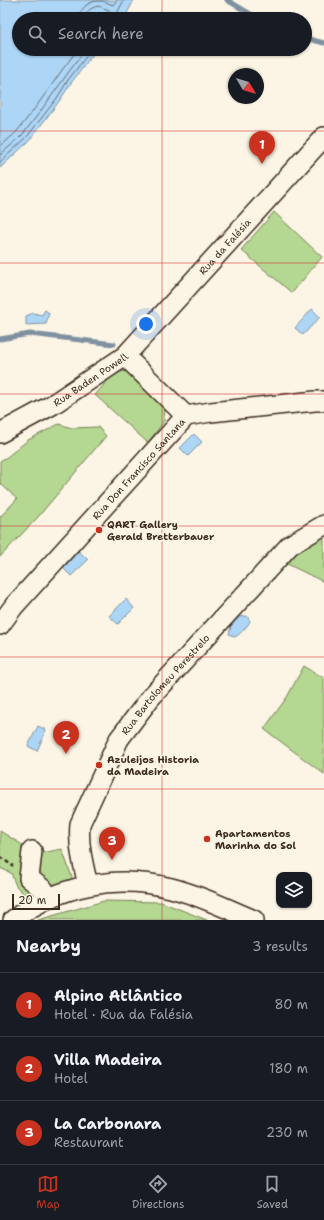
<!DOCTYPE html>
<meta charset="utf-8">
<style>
:root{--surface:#171b24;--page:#242831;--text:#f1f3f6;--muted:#9ea1a6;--line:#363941;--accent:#c8321e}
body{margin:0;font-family:"Shantell Sans",sans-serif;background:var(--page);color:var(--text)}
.controls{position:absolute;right:12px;bottom:12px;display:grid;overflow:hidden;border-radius:8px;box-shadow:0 1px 3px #0004}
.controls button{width:36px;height:36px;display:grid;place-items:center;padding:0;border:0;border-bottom:1px solid var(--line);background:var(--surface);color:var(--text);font:20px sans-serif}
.compass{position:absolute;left:228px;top:68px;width:36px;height:36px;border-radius:50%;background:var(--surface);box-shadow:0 1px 3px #0004;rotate:128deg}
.scale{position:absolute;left:12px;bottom:10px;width:48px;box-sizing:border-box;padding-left:4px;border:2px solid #3b2a1e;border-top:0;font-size:11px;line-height:14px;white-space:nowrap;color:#3b2a1e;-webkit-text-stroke:3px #fcf5e5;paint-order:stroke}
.you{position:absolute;left:146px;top:324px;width:14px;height:14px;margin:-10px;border:3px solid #fff;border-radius:50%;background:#1a73e8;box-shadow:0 0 0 6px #1a73e833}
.badge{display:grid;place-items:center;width:26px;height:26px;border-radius:50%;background:var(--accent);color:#fff;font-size:13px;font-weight:700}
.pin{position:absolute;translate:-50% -33px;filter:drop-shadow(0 1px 2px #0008)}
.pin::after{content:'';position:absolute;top:21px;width:14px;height:12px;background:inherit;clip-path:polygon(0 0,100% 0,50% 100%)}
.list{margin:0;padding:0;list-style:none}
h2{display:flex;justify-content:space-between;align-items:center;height:52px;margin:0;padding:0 16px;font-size:17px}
h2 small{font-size:13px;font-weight:400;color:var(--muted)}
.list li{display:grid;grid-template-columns:26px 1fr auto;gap:12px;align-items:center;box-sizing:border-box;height:64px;padding:0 16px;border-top:1px solid var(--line)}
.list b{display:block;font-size:15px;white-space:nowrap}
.list p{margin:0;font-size:13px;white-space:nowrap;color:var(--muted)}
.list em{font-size:13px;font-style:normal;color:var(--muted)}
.icon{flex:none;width:22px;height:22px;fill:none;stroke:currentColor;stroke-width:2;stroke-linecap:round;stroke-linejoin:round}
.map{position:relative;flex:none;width:324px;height:920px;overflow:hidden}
.search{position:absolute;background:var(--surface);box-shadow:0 1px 3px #0004;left:12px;right:12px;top:12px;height:44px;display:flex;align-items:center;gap:10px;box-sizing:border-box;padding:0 14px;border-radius:22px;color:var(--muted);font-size:15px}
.sheet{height:244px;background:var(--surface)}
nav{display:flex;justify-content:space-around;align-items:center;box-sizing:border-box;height:56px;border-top:1px solid var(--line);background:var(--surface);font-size:11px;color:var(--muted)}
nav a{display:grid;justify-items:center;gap:2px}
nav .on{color:var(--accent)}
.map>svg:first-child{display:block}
.green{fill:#b4d791;stroke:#788058}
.water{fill:#acd5f6;stroke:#7f91a0}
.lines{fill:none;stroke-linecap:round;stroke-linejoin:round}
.shore{stroke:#686e74;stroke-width:1}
.stream{stroke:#7f91a0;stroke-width:5}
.minor-casing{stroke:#3b2a1e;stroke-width:22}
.path{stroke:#3b2a1e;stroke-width:2.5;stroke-dasharray:4 3;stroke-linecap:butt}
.minor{stroke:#fcf5e5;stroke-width:19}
.grid{fill:none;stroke:#d62828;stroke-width:1;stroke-opacity:0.55}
.poi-dot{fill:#c8321e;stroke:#fcf5e5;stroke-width:1.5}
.labels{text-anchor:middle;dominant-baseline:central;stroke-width:3.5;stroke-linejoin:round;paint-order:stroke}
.street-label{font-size:10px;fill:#3b2a1e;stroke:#fcf5e5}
.poi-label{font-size:10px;font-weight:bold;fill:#3b2a1e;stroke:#fcf5e5;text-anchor:start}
</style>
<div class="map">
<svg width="324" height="920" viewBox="0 0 324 920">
<rect width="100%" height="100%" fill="#fcf5e5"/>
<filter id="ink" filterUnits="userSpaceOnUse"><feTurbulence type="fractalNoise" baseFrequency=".025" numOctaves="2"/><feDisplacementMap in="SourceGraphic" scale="8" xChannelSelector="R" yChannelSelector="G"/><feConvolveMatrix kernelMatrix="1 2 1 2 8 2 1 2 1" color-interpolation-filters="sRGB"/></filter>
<g filter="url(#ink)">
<path class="green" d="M 274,212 L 322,257 L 292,293 L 241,250 Z
M 116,371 L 129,372 L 165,407 L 164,421 L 148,443 L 95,395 Z
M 59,424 L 72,428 L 98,427 L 106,436 L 38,517 L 0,557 L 0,517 L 17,499 L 0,483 L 0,461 L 7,457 L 28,440 Z
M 324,535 L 324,582 L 283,562 L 298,550 Z
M 304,666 L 324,678 L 324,774 L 264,729 L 287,697 Z
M 0,831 L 37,854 L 62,849 L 74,883 L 29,899 L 16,886 L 11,873 L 0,868 Z
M 104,901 L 161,902 L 207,920 L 38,920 Z"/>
<path class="water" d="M 0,0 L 134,0 L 124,19 L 107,19 L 98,15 L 93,19 L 19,19 L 19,49 L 97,49 L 71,83 L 60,100 L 29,141 L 0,168 Z
M 312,309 L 320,317 L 303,335 L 295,328 Z
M 45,310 L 49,313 L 46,324 L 26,325 L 26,316 L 33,313 L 42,315 Z
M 194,434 L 202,442 L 188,456 L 180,448 Z
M 79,551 L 88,560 L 71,576 L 63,568 Z
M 126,599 L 134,608 L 118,624 L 109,616 Z
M 247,616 L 250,621 C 249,625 239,635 235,637 L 229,634 L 231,626 L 239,617 Z
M 38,726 L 46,730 L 37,751 L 28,746 Z"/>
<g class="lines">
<path class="shore" d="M 79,19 C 79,8 90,0 101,1 C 106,1 109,4 113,5 L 117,0
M 85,19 C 85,11 91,8 98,6 L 109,10 L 113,17 L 115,17 L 124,0
M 0,147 C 6,141 13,136 18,130 C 40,104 57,75 78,49
M 0,155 C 7,148 16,142 23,134 C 45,107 64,77 86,49
M 0,162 L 26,138 L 57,98 L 68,80 L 92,49"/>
<path class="stream" d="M 227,0 L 259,19
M 305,38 L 324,43
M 0,339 L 30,334 L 114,344"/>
<g class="minor-casing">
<g id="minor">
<path d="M 125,356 L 186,416"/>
<path id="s1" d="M 0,433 L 52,405 L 125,356 L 324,137"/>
<path id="s2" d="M 0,625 L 14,606 L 186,416 L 211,412 L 315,401 L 324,401"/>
<path d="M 32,851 L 29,878 L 44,890 L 49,898"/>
<path id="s3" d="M 88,885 C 83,864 78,845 80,824 L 119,739 L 151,697 L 290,545 L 324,525"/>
<path d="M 13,920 C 58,885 116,874 171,888 C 200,895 227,909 254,920"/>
</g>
</g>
<path class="path" d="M 0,857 L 13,866"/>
<use href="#minor" class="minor"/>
</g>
</g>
<path class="grid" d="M 162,0 L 162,19M 162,49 L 162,920M 0,131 L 324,131M 0,263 L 324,263M 0,394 L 324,394M 0,526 L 324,526M 0,657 L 324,657M 0,789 L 324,789"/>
<g class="poi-dot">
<circle cx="99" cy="530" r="4"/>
<circle cx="99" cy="765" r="4"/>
<circle cx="207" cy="839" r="4"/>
</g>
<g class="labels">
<g class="street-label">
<text stroke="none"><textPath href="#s1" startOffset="295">Rua da Falésia</textPath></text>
<text stroke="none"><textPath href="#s1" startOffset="105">Rua Baden Powell</textPath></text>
<text stroke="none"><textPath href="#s2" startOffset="209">Rua Don Francisco Santana</textPath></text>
<text stroke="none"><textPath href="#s3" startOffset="227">Rua Bartolomeu Perestrelo</textPath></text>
</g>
<g class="poi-label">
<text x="107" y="524">QART Gallery<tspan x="107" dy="12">Gerald Bretterbauer</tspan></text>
<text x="107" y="759">Azuleijos Historia<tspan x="107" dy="12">da Madeira</tspan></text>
<text x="215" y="833">Apartamentos<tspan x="215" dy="12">Marinha do Sol</tspan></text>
</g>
</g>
</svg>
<div class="controls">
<button><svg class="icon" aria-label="layers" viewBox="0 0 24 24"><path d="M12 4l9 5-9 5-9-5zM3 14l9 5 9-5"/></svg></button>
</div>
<svg class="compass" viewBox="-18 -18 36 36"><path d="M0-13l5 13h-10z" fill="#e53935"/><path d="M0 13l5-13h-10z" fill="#9ea1a6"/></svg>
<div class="scale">20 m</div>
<div class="you"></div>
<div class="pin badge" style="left:262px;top:164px">1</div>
<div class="pin badge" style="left:66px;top:754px">2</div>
<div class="pin badge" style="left:112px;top:860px">3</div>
<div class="search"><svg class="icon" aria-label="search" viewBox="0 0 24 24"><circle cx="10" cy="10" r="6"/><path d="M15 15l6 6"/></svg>Search here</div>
</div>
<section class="sheet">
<h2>Nearby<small>3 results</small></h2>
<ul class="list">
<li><span class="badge">1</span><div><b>Alpino Atlântico</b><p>Hotel · Rua da Falésia</p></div><em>80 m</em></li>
<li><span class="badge">2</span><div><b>Villa Madeira</b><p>Hotel</p></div><em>180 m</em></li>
<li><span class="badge">3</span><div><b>La Carbonara</b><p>Restaurant</p></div><em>230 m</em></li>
</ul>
</section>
<nav>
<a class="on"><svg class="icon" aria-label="map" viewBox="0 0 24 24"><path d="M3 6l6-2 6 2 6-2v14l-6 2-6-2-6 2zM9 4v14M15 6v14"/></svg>Map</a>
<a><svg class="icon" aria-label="directions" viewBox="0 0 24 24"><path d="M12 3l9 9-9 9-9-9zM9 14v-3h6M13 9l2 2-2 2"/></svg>Directions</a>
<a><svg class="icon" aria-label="saved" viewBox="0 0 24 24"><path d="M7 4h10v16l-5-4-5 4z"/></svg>Saved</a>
</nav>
